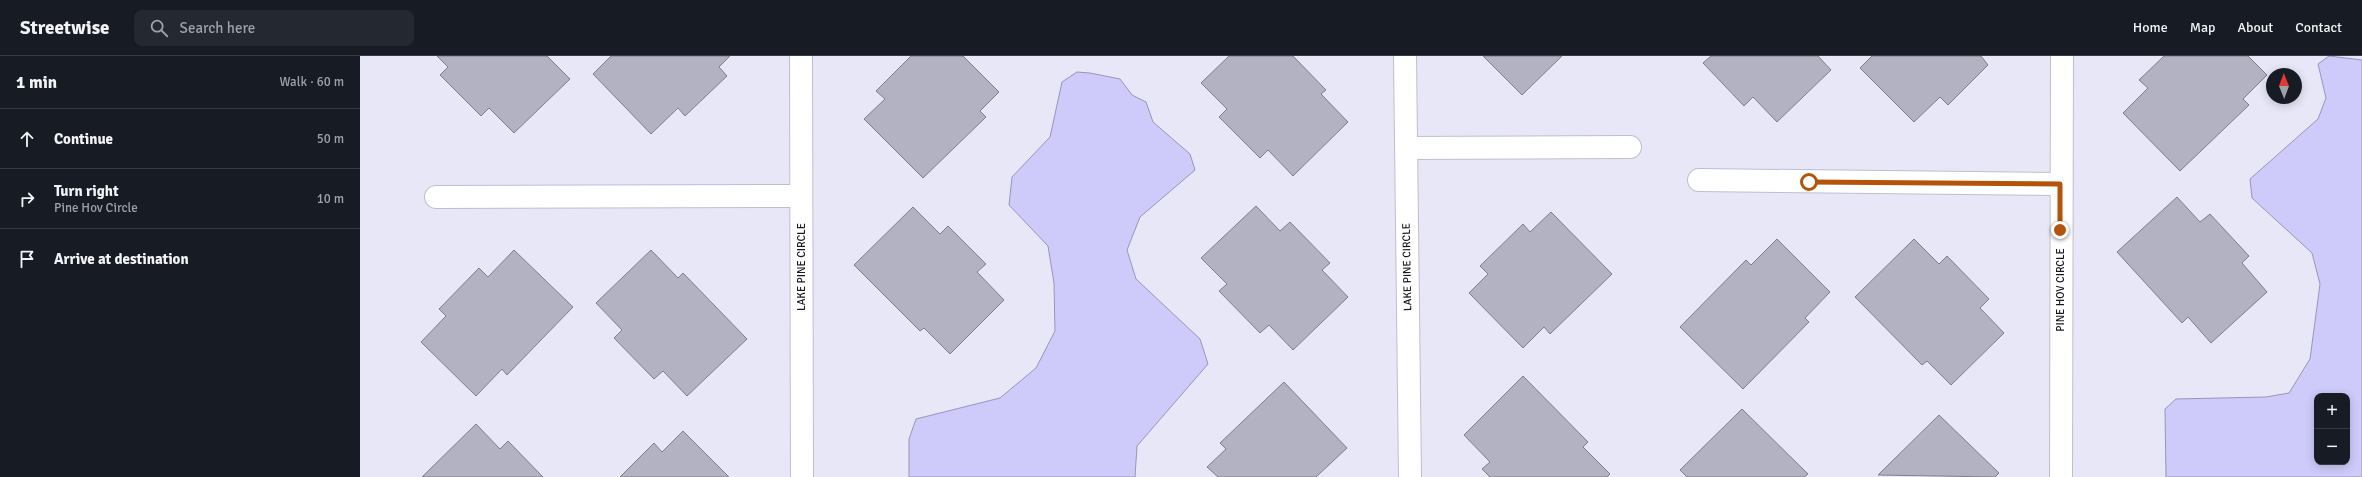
<!DOCTYPE html>
<meta charset="utf-8">
<style>
:root{--surface:#171b24;--page:#242831;--text:#f1f3f6;--muted:#9ea1a6;--line:#363941}
body{margin:0;font-family:Signika,sans-serif;background:var(--page);color:var(--text)}
.controls{position:absolute;right:12px;bottom:12px;display:grid;overflow:hidden;border-radius:8px;box-shadow:0 2px 10px #0003}
.controls button{width:36px;height:36px;display:grid;place-items:center;padding:0;border:0;border-bottom:1px solid var(--line);background:var(--surface);color:var(--text);font:20px sans-serif}
.compass{position:absolute;left:1906px;top:12px;width:36px;height:36px;border-radius:50%;background:var(--surface);box-shadow:0 2px 10px #0003;rotate:359deg}
.stop{position:absolute;width:12px;height:12px;margin:-9px;border:3px solid #b45309;border-radius:50%;background:#fff}
.stop.end{background:#b45309;border-color:#fff;box-shadow:0 1px 4px #0008}
.list{margin:0;padding:0;list-style:none}
h2{display:flex;justify-content:space-between;align-items:center;height:52px;margin:0;padding:0 16px;font-size:17px}
h2 small{font-size:13px;font-weight:400;color:var(--muted)}
.list li{display:grid;grid-template-columns:26px 1fr auto;gap:12px;align-items:center;box-sizing:border-box;height:60px;padding:0 16px;border-top:1px solid var(--line)}
.list b{display:block;font-size:15px;white-space:nowrap}
.list p{margin:0;font-size:13px;white-space:nowrap;color:var(--muted)}
.list em{font-size:13px;font-style:normal;color:var(--muted)}
.icon{flex:none;width:22px;height:22px;fill:none;stroke:currentColor;stroke-width:2;stroke-linecap:round;stroke-linejoin:round}
.map{position:relative;flex:none;width:2002px;height:421px;overflow:hidden}
header{display:flex;align-items:center;gap:24px;box-sizing:border-box;height:56px;padding:0 20px;background:var(--surface);border-bottom:1px solid var(--line)}
header strong{font-size:19px}
nav{display:flex;gap:22px;margin-inline-start:auto;font-size:14px}
.search{width:280px;height:36px;background:var(--page);display:flex;align-items:center;gap:10px;box-sizing:border-box;padding:0 14px;border-radius:8px;color:var(--muted);font-size:15px}
main{display:flex}
aside{flex:1;background:var(--surface)}
.map>svg:first-child{display:block}
.water{fill:#cecbfa;stroke:#9795b8;fill-rule:evenodd}
.building{fill:#b2b2c2;stroke:#7e7e8d}
.lines{fill:none;stroke-linecap:round;stroke-linejoin:round}
.minor-casing{stroke:#bfbecf;stroke-width:24}
.minor{stroke:#fff;stroke-width:22}
.route{stroke:#b45309;stroke-width:5}
.labels{text-anchor:middle;dominant-baseline:central;stroke-width:3;stroke-linejoin:round;paint-order:stroke}
.street-label{font-size:11px;fill:#18181e;stroke:#fff}
</style>
<header>
<strong>Streetwise</strong>
<div class="search"><svg class="icon" aria-label="search" viewBox="0 0 24 24"><circle cx="10" cy="10" r="6"/><path d="M15 15l6 6"/></svg>Search here</div>
<nav><a>Home</a><a>Map</a><a>About</a><a>Contact</a></nav>
</header>
<main>
<aside>
<h2>1 min<small>Walk · 60 m</small></h2>
<ul class="list">
<li><svg class="icon" aria-label="ahead" viewBox="0 0 24 24"><path d="M12 20V5M6 11l6-6 6 6"/></svg><div><b>Continue</b></div><em>50 m</em></li>
<li><svg class="icon" aria-label="right" viewBox="0 0 24 24"><path d="M7 20v-9h11M14 6l5 5-5 5"/></svg><div><b>Turn right</b><p>Pine Hov Circle</p></div><em>10 m</em></li>
<li><svg class="icon" aria-label="arrive" viewBox="0 0 24 24"><path d="M6 21V4h12l-3 4 3 4H6"/></svg><div><b>Arrive at destination</b></div></li>
</ul>
</aside>
<div class="map">
<svg width="2002" height="421" viewBox="0 0 2002 421">
<rect width="100%" height="100%" fill="#e8e7f8"/>
<path class="water" d="M 1969,0 L 2002,4 L 2002,421 L 1806,421 L 1805,353 L 1816,343 L 1906,341 L 1929,337 L 1950,303 L 1960,228 L 1952,197 L 1892,142 L 1890,123 L 1958,63 L 1966,42 L 1958,8 ZM 1957,340 L 1987,340 L 1987,406 L 1957,406 Z
M 717,16 L 730,17 L 760,23 L 772,39 L 786,46 L 793,66 L 830,98 L 835,114 L 780,161 L 767,194 L 776,223 L 840,283 L 848,308 L 777,390 L 775,421 L 549,421 L 549,383 L 556,363 L 640,342 L 676,312 L 695,275 L 694,227 L 688,190 L 649,149 L 652,121 L 690,81 L 702,26 Z"/>
<path class="building" d="M 77,0 L 187,0 L 210,23 L 154,77 L 129,52 L 121,60 L 80,19 L 88,11 Z
M 251,0 L 370,0 L 359,11 L 367,20 L 325,60 L 318,52 L 291,78 L 233,18 Z
M 551,0 L 603,0 L 639,36 L 620,55 L 626,61 L 563,122 L 504,63 L 525,43 L 516,35 Z
M 869,0 L 933,0 L 966,34 L 961,38 L 988,66 L 933,120 L 908,94 L 900,102 L 859,61 L 867,53 L 841,27 Z
M 1123,0 L 1202,0 L 1162,39 Z
M 1351,0 L 1458,0 L 1471,14 L 1417,66 L 1393,41 L 1384,50 L 1343,7 Z
M 1512,0 L 1621,0 L 1628,9 L 1588,49 L 1580,41 L 1554,66 L 1500,12 Z
M 1804,0 L 1888,0 L 1907,19 L 1883,43 L 1889,49 L 1820,115 L 1763,57 L 1788,32 L 1779,24 Z
M 1817,141 L 1840,166 L 1850,158 L 1889,200 L 1882,207 L 1907,236 L 1851,287 L 1828,261 L 1822,267 L 1757,196 Z
M 896,150 L 920,175 L 930,166 L 970,207 L 962,214 L 988,241 L 933,294 L 909,269 L 900,277 L 859,235 L 867,228 L 841,202 Z
M 553,151 L 580,178 L 588,170 L 626,208 L 617,216 L 644,244 L 590,298 L 564,272 L 560,275 L 494,209 Z
M 1191,156 L 1252,218 L 1190,278 L 1184,271 L 1163,292 L 1109,237 L 1128,218 L 1120,210 L 1163,168 L 1170,176 Z
M 1417,183 L 1470,236 L 1445,262 L 1449,266 L 1383,333 L 1320,271 L 1386,204 L 1391,209 Z
M 1554,183 L 1579,208 L 1587,200 L 1629,243 L 1620,252 L 1644,277 L 1591,329 L 1567,305 L 1562,309 L 1495,241 Z
M 154,194 L 213,251 L 147,319 L 142,313 L 116,340 L 61,286 L 86,260 L 79,253 L 119,212 L 128,221 Z
M 291,194 L 318,222 L 323,217 L 387,283 L 327,340 L 303,315 L 294,323 L 254,282 L 262,274 L 236,247 Z
M 1163,320 L 1228,386 L 1223,391 L 1250,418 L 1247,421 L 1130,421 L 1122,413 L 1130,406 L 1104,379 Z
M 924,326 L 987,392 L 956,421 L 858,421 L 847,411 L 866,393 L 860,387 Z
M 1382,353 L 1448,418 L 1444,421 L 1327,421 L 1320,414 Z
M 1579,359 L 1639,417 L 1635,421 L 1518,419 Z
M 116,368 L 140,393 L 148,385 L 183,421 L 62,421 Z
M 323,375 L 369,421 L 260,421 L 294,387 L 302,396 Z"/>
<g class="lines">
<g class="minor-casing">
<path id="minor" d="M 441,0 L 442,421
M 1045,0 L 1050,421
M 1046,92 L 1270,91
M 1339,124 L 1700,128
M 76,141 L 441,140
M 1701,421 L 1702,0"/>
</g>
<use href="#minor" class="minor"/>
</g>
<g class="lines">
<path class="route" d="M 1449,126 L 1700,128 L 1700,174"/>
</g>
<g class="labels">
<g class="street-label">
<text transform="translate(441 211) rotate(-90)">LAKE PINE CIRCLE</text>
<text transform="translate(1047 211) rotate(-91)">LAKE PINE CIRCLE</text>
<text transform="translate(1700 234) rotate(-90)">PINE HOV CIRCLE</text>
</g>
</g>
</svg>
<div class="controls">
<button>+</button>
<button>−</button>
</div>
<svg class="compass" viewBox="-18 -18 36 36"><path d="M0-13l5 13h-10z" fill="#e53935"/><path d="M0 13l5-13h-10z" fill="#9ea1a6"/></svg>
<div class="stop" style="left:1449px;top:126px"></div>
<div class="stop end" style="left:1700px;top:174px"></div>
</div>
</main>
